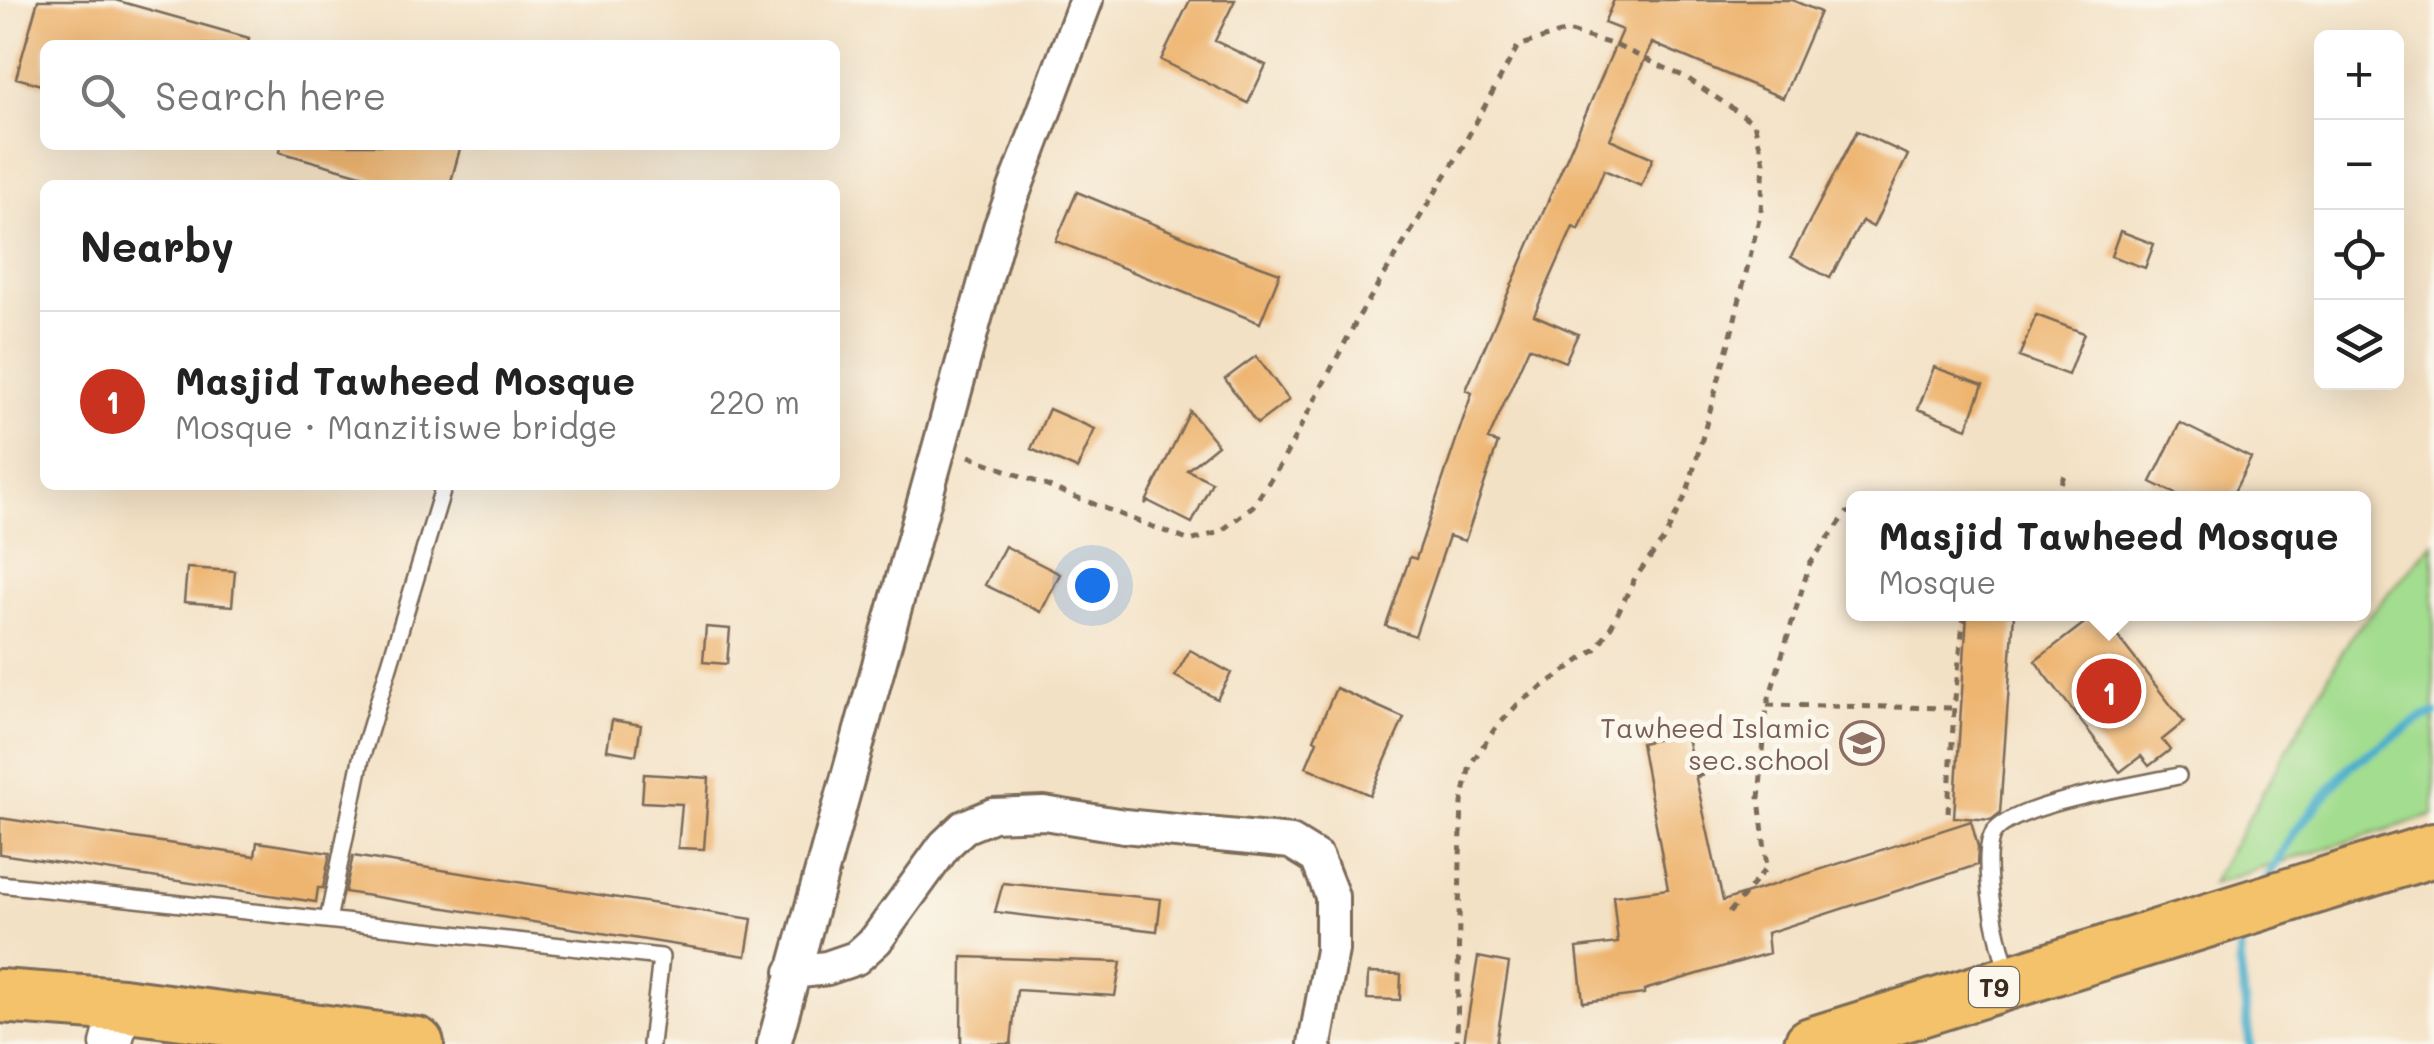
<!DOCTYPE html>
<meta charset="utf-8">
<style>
:root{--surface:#fff;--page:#f2f2f2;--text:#222;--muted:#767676;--line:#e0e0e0;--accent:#c8321e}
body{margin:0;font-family:Mali,sans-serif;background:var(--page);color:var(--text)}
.controls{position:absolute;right:30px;top:30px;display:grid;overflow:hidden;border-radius:15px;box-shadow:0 10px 40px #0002}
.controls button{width:90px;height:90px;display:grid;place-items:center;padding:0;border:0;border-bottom:2px solid var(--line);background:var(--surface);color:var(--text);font:50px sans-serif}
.you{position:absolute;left:1092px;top:585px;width:35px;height:35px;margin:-25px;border:8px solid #fff;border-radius:50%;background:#1a73e8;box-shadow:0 0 0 15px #1a73e833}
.badge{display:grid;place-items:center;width:65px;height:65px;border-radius:50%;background:var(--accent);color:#fff;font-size:32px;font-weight:700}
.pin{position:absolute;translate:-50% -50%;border:5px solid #fff;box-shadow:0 2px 10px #0006}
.popup{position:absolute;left:1846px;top:491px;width:525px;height:130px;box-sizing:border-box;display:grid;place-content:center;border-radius:15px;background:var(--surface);filter:drop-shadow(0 2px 8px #0005);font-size:32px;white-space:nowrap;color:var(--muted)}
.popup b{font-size:38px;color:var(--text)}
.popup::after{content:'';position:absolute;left:50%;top:100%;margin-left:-20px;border:20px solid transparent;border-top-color:var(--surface)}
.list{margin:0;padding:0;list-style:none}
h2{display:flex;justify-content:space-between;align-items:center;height:130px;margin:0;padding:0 40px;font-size:42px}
h2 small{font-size:32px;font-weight:400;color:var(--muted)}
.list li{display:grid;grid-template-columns:65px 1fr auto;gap:30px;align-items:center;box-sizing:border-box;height:180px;padding:0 40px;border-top:2px solid var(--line)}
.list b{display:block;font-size:38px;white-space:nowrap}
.list p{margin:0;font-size:32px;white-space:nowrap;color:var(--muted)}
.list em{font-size:32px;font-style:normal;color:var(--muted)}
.icon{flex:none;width:55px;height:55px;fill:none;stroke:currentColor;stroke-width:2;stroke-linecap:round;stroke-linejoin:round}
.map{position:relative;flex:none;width:2434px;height:1044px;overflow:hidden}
.search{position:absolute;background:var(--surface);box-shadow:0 10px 40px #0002;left:40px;top:40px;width:800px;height:110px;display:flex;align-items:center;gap:25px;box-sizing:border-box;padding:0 35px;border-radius:15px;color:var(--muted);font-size:38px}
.panel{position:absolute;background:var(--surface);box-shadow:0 10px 40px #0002;left:40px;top:180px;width:800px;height:310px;border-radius:15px}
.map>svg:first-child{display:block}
.green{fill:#a3dd8f;stroke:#6f8456;stroke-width:2.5}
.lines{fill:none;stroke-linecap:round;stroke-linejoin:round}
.stream{stroke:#4cafcb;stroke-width:9}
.building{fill:#eeb571}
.service-casing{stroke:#7b6a58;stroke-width:20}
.minor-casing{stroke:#7b6a58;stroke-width:38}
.tertiary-casing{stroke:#7b6a58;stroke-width:45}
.trunk-casing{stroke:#7b6a58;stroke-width:58}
.path{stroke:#7b6a58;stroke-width:5;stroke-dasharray:8 8;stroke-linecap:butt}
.service{stroke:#fff;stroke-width:15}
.minor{stroke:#fff;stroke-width:32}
.tertiary{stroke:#fff;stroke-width:40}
.trunk{stroke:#f3c26a;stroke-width:52}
.labels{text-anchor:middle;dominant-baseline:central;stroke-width:10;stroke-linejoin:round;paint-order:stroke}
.shield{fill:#fbf7ec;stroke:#75685c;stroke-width:2.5}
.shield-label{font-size:25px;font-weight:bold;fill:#3b2a1e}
.education-label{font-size:28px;fill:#785e54;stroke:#fbf7ec;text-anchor:end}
</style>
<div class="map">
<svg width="2434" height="1044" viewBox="0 0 2434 1044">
<rect width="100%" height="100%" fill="#fbf7ec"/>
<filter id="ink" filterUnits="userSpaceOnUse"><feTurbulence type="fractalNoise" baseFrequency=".01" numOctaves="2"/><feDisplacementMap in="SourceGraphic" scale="20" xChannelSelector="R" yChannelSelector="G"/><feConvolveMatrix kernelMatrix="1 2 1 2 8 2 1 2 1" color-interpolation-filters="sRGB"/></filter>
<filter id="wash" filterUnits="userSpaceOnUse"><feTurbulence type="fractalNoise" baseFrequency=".0048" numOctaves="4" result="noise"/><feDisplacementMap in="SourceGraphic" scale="40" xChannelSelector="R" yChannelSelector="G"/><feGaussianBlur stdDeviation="2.25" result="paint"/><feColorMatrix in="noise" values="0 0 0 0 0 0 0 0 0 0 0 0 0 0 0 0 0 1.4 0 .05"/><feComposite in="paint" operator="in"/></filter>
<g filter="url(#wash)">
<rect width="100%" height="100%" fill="#f3e1c5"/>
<path class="green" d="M 2434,542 L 2434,815 L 2211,884 L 2352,635 Z"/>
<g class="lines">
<path class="stream" d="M 2266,881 L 2295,831 L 2350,766 L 2421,718 L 2434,714
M 2241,929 L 2240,964 L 2250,1044"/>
</g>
<g id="blocks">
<path class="building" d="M 38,0 L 115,0 L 249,38 L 248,45 L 45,45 L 45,86 L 16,78 Z
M 1190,0 L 1235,0 L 1215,41 L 1266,65 L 1248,103 L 1161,60 Z
M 1614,0 L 1792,0 L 1820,12 L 1783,98 L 1652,43 L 1610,139 L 1653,158 L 1641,186 L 1604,170 L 1579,230 L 1573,227 L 1534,315 L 1578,334 L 1565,362 L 1529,347 L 1488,440 L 1498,443 L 1465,541 L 1449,536 L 1415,636 L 1386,626 L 1410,557 L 1416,559 L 1472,393 L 1466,390 L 1622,30 L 1604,23 Z
M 1857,131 L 1908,155 L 1873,227 L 1862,221 L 1830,278 L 1791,257 Z
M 281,145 L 461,145 L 450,185 L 396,185 L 280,152 Z
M 1077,192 L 1214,249 L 1280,273 L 1260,323 L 1056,241 Z
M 2120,231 L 2154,244 L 2145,268 L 2111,256 Z
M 2036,315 L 2084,333 L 2068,375 L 2019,357 Z
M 1256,356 L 1289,400 L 1257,424 L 1225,379 Z
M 1934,367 L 1983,385 L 1967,428 L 1918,409 Z
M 1049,409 L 1095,429 L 1077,469 L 1031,449 Z
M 1190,411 L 1218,445 L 1187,470 L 1212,482 L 1192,523 L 1148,501 L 1145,504 Z
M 2180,423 L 2251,458 L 2231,498 L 2184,498 L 2151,482 Z
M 1005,546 L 1060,574 L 1041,612 L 985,585 Z
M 187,568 L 235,571 L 232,606 L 184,602 Z
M 1967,614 L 2014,614 L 2000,813 L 1991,820 L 1954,817 Z
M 2096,614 L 2100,614 L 2184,722 L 2162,740 L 2170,750 L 2149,766 L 2141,756 L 2120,772 L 2035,661 Z
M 706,627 L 730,629 L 727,664 L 703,662 Z
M 1190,650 L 1231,673 L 1217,699 L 1175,676 Z
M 1336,688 L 1404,718 L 1370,795 L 1306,767 L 1317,741 L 1314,739 Z
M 612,720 L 641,725 L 636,755 L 607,750 Z
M 1686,733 L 1723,901 L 1971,821 L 1978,847 L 1977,865 L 1767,933 L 1769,953 L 1644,990 L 1644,994 L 1583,1002 L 1577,948 L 1618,943 L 1613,896 L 1668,889 L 1641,743 Z
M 644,774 L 709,778 L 704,849 L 678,848 L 682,804 L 642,802 Z
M 0,818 L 255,856 L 257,842 L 330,853 L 323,888 L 318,888 L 316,902 L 0,854 Z
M 353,856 L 752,919 L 746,956 L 345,892 Z
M 1003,883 L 1161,899 L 1157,931 L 995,912 Z
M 962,957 L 1121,962 L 1115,996 L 1017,990 L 1011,1044 L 961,1044 Z
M 1478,957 L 1509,963 L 1496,1044 L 1464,1042 Z
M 1368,973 L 1401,974 L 1400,1000 L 1367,999 Z"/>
</g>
</g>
<g filter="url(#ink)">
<use href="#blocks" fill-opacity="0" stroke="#7b6a58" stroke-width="2.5"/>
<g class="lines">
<g class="service-casing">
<path id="service" d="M 0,884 L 661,957 L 651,1044
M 328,920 L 361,759 L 444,485
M 2009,973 C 1998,948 1977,850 1995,831 C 2020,803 2138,785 2178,776"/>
</g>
<g class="minor-casing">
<path id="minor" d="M 792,972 L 827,968 L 856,958 L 876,940 L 945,845 L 964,827 L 993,815 L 1044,813 L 1124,826 L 1291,842 L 1317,858 L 1332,896 L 1332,950 L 1315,1044
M 774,1044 L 1000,228 L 1086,0"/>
</g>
<g class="tertiary-casing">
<path id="tertiary" d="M 111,1044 L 122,1005"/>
</g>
<g class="trunk-casing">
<path id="trunk" d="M 0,996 L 122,1005 L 417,1044
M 1811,1044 L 2434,850"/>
</g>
<path class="path" d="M 969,456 L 1190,541 L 1220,532 L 1253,506 L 1281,464 L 1359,316 L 1454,162 L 1518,46 L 1567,31 L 1615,45 L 1687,78 L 1754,123 L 1764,162 L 1761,211 L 1731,335 L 1687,493 L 1664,539 L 1635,578 L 1612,625 L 1596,649 L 1518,704 L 1494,730 L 1470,765 L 1462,803 L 1460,858 L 1457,1044
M 1907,498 L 1923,498
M 2056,498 L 2064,475
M 1767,705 L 1954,708
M 1695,776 L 1760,761
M 1948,813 L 1954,708 L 1964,614
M 1729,913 L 1767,867 L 1759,799 L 1767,705 L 1810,563 L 1847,513 L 1854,510"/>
<use href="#service" class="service"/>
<use href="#minor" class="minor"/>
<use href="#tertiary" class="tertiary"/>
<use href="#trunk" class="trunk"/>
</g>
</g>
<defs>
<g id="school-ring" transform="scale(2.25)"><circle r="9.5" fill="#fbf7ec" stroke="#8d6e63" stroke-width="1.5"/><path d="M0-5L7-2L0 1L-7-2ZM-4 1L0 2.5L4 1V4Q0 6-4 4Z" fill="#8d6e63"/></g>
</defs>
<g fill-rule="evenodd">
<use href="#school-ring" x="1862" y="743"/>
</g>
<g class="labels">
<rect class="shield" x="1969" y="967" width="50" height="40" rx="8"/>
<g class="shield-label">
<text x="1994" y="987">T9</text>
</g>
<g class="education-label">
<text x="1830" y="727">Tawheed Islamic<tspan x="1830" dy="32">sec.school</tspan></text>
</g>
</g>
</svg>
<div class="controls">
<button>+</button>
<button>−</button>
<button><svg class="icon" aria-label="locate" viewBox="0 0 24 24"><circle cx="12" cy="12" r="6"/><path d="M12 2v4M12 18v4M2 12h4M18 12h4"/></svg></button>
<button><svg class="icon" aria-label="layers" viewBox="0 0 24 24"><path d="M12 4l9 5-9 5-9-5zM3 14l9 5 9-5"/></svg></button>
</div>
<div class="you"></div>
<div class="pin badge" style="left:2109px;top:691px">1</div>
<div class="popup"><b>Masjid Tawheed Mosque</b>Mosque</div>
<div class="search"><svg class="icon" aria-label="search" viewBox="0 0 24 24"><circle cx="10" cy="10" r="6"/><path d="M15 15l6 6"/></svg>Search here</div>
<section class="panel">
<h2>Nearby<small></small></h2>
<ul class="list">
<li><span class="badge">1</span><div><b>Masjid Tawheed Mosque</b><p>Mosque · Manzitiswe bridge</p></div><em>220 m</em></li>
</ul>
</section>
</div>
